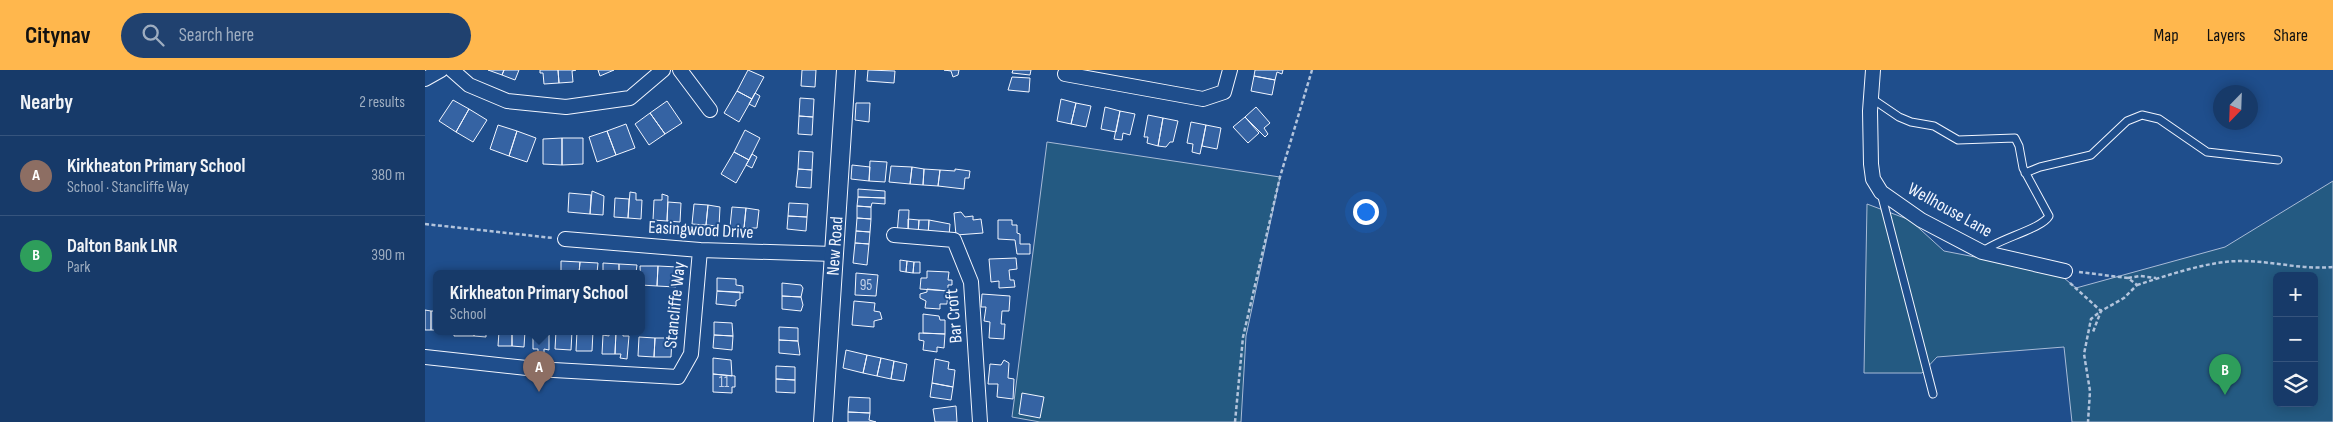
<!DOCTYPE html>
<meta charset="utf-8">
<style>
:root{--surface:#173a69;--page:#20416f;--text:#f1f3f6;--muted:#9eadc0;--line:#36547d;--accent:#ffb74d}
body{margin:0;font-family:"Sofia Sans Condensed",sans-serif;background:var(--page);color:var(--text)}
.controls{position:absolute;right:15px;bottom:15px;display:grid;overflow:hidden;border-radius:8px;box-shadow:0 2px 12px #0003}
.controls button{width:45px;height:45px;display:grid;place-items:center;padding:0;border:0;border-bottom:1px solid var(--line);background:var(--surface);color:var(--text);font:25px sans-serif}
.compass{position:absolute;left:1788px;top:15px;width:45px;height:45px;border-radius:50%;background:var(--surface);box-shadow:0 2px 12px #0003;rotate:203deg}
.you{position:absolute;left:940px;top:141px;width:18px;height:18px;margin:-12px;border:4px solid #fff;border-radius:50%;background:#1a73e8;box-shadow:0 0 0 8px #1a73e833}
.badge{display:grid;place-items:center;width:32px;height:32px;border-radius:50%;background:var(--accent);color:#fff;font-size:16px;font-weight:700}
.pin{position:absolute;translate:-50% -41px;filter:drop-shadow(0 1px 2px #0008)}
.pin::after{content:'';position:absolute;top:26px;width:18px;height:15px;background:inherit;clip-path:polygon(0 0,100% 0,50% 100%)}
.popup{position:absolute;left:8px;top:200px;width:212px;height:65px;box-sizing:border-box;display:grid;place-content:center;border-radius:8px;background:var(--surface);filter:drop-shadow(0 1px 4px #0005);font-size:16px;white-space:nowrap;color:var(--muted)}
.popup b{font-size:19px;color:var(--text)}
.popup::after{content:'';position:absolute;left:50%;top:100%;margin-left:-10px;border:10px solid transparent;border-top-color:var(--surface)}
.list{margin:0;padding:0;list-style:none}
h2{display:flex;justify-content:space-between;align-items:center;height:65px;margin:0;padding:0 20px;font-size:21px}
h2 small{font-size:16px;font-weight:400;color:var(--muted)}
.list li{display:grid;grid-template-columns:32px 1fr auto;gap:15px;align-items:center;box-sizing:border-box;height:80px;padding:0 20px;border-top:1px solid var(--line)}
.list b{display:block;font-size:19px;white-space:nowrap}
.list p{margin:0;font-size:16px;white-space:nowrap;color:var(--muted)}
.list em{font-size:16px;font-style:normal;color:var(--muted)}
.icon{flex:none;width:28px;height:28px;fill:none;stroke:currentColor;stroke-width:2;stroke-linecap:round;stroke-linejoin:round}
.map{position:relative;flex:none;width:1908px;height:352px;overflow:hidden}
header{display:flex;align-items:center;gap:30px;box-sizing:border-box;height:70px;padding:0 25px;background:var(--accent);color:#111}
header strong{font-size:24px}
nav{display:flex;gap:28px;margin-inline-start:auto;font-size:18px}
.search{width:350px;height:45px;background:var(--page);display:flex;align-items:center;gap:12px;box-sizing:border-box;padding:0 18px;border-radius:28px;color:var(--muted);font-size:19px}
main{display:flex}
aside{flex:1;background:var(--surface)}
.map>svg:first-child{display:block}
.green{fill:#245a82;stroke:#a8bbd7;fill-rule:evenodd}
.building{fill:#3563a3;stroke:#f2f6ff}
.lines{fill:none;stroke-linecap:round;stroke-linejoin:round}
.service-casing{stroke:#f2f6ff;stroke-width:9}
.minor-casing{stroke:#f2f6ff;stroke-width:16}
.tertiary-casing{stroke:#f2f6ff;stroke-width:20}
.path{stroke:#b3c4dc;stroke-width:2.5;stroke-dasharray:4 2.5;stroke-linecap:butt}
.service{stroke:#1f4e8c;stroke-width:7}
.minor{stroke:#1f4e8c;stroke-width:14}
.tertiary{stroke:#1f4e8c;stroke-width:18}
.labels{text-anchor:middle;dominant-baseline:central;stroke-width:4;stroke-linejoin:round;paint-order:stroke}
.number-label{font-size:15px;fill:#c3d1e8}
.street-label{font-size:18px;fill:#f2f6ff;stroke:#1f4e8c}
</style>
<header>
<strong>Citynav</strong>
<div class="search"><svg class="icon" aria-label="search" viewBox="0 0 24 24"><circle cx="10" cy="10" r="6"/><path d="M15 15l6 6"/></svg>Search here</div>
<nav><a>Map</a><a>Layers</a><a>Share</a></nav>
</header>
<main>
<aside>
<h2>Nearby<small>2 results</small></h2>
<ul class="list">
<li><span class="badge" style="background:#8d6e63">A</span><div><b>Kirkheaton Primary School</b><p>School · Stancliffe Way</p></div><em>380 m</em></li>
<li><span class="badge" style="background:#2e9e5b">B</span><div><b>Dalton Bank LNR</b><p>Park</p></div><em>390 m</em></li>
</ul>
</aside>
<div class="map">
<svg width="1908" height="352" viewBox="0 0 1908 352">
<rect width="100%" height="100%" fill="#1f4e8c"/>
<path class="green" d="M 622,72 L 855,107 L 821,266 L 816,352 L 615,352 L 587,347 Z
M 1908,111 L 1908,352 L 1647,352 L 1639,277 L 1512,287 L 1497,303 L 1439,303 L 1442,134 L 1485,150 L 1519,181 L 1633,203 L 1651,218 L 1800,177 ZM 1852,206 L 1889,206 L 1889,333 L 1852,333 Z"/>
<path class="building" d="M 63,0 L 79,0 L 77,5 Z
M 79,0 L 94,0 L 90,10 L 77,5 Z
M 115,0 L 133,0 L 134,13 L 119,14 L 118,3 L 115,3 Z
M 133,0 L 151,0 L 147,1 L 148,12 L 134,13 Z
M 173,0 L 189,0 L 175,6 Z
M 323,0 L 339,7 L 327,29 L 312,21 Z
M 377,0 L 391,0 L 390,17 L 376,16 Z
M 443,0 L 470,1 L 469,13 L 442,11 Z
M 519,0 L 534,0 L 533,5 L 528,7 L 526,1 Z
M 588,0 L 606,0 L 605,5 L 587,3 Z
M 830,0 L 858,0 L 857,4 L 852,2 L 850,10 L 829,6 Z
M 829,6 L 850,10 L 847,25 L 826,21 Z
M 587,7 L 605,8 L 604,22 L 583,20 Z
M 312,21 L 327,29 L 314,52 L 299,43 Z
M 330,23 L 335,26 L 330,37 L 324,34 Z
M 375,28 L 389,29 L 388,47 L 374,46 Z
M 636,29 L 651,33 L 646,54 L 632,51 Z
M 28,30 L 44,39 L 31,62 L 14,51 Z
M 242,31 L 257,53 L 240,64 L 225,43 Z
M 431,33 L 445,33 L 444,52 L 430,50 Z
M 651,33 L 666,36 L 661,57 L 646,54 Z
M 680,37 L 695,41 L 691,62 L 676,59 Z
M 831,37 L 845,53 L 839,58 L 843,64 L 840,67 L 820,47 Z
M 44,39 L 62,50 L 48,72 L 31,62 Z
M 695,41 L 710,44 L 705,65 L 698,63 L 697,70 L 689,69 Z
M 225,43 L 240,64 L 224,75 L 210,54 Z
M 723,45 L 738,48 L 733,76 L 722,73 L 723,67 L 719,67 Z
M 374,46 L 388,47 L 387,65 L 373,64 Z
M 820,47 L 834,63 L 823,73 L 808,57 Z
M 738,48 L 753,51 L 748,72 L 745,72 L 741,77 L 733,76 Z
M 766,52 L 781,55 L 775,84 L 767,82 L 768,74 L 762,73 Z
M 201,54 L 210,78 L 191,85 L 182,61 Z
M 73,55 L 92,61 L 84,86 L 65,79 Z
M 781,55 L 796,58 L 792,79 L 777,76 Z
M 320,60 L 335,68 L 324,90 L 309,82 Z
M 92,61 L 111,68 L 102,92 L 84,86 Z
M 182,61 L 191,85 L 172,92 L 164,67 Z
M 137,68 L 158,68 L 158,94 L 137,95 Z
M 137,68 L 137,95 L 118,94 L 118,69 Z
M 374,81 L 388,82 L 387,100 L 373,99 Z
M 309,82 L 324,90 L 311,113 L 296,104 Z
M 327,84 L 332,87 L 327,98 L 321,95 Z
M 445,91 L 462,92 L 460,112 L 444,111 Z
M 427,95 L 445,97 L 444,111 L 426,109 Z
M 466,96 L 487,97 L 485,114 L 464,112 Z
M 487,97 L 499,99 L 498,115 L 485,114 Z
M 373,99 L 387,100 L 386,118 L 371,117 Z
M 499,99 L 515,100 L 513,116 L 498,115 Z
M 530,99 L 545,101 L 544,108 L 540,108 L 539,119 L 513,116 L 515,100 L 530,101 Z
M 433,119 L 460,121 L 460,128 L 433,127 Z
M 167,121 L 179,126 L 178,145 L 165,144 Z
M 205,122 L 211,123 L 211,130 L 217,130 L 216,149 L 203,148 Z
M 144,123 L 166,125 L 165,144 L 143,142 Z
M 237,124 L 243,126 L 242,151 L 228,150 L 229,130 L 237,130 Z
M 433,127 L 460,128 L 460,134 L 447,133 L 446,137 L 432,136 Z
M 190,128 L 204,129 L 203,148 L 189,147 Z
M 243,132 L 256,133 L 255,152 L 242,151 Z
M 364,133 L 383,134 L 382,147 L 363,146 Z
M 269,134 L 283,135 L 281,155 L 267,154 Z
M 283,135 L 295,137 L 294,156 L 281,155 Z
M 432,136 L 446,137 L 446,149 L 432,148 Z
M 307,137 L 321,138 L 319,158 L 305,157 Z
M 321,138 L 334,140 L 332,158 L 319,158 Z
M 474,140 L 484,140 L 483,164 L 472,164 Z
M 536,142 L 540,147 L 548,146 L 548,150 L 556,149 L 558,163 L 531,165 L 529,143 Z
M 363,146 L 382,147 L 381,161 L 362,159 Z
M 432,148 L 446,149 L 445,162 L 431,161 Z
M 483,149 L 494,150 L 493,165 L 483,164 Z
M 494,150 L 504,150 L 503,166 L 493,165 Z
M 504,150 L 525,154 L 524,166 L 503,166 Z
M 573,150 L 587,150 L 587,155 L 592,155 L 592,163 L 595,164 L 595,174 L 605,174 L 605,184 L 592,184 L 590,170 L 573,169 Z
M 431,161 L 445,162 L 444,174 L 430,173 Z
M 430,173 L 444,174 L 442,195 L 428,193 Z
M 591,188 L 592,199 L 584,200 L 585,210 L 589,210 L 590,217 L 574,218 L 574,211 L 566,212 L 564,189 Z
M 475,190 L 482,191 L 481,202 L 475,201 Z
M 136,191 L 155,192 L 154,203 L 136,203 Z
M 482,191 L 489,192 L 488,203 L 481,202 Z
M 155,192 L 173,193 L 172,203 L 154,203 Z
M 489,192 L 495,192 L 495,203 L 488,203 Z
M 178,193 L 194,194 L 194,203 L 178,203 Z
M 194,194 L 212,195 L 211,203 L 194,203 Z
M 215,196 L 233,196 L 232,216 L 216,215 Z
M 233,196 L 253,197 L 251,217 L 232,216 Z
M 502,201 L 524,202 L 523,210 L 527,210 L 527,215 L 523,215 L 523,221 L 495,219 L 496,208 L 502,208 Z
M 431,203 L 453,205 L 451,226 L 430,225 Z
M 292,208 L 311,209 L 311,215 L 318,216 L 318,223 L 292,221 Z
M 357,213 L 376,215 L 378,218 L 376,227 L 357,226 Z
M 502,219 L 523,221 L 522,234 L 515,234 L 515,239 L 500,238 L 501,231 L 495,228 L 495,224 L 502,222 Z
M 292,221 L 315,222 L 315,229 L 311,231 L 311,236 L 291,234 Z
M 557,224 L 585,226 L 584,241 L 577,241 L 576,254 L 580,254 L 579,269 L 564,268 L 565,252 L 559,251 L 561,237 L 556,237 Z
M 357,226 L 376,227 L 378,235 L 376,241 L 357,239 Z
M 429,231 L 450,233 L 449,241 L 455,242 L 457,249 L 449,251 L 449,257 L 427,255 Z
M 0,240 L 6,241 L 6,260 L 0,260 Z
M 6,241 L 12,241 L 12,260 L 6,260 Z
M 498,244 L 514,246 L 515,250 L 520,250 L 520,264 L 498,263 Z
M 289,252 L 307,253 L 308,266 L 289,265 Z
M 354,257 L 373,258 L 373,271 L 354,270 Z
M 29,261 L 49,261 L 49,266 L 29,266 Z
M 49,261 L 61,261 L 61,267 L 49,266 Z
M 74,261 L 87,261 L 87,276 L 73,276 Z
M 87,261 L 100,261 L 99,277 L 87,276 Z
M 108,261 L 124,261 L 124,280 L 119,279 L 119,283 L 113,282 L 113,279 L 108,279 Z
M 131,261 L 147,261 L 146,280 L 130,279 Z
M 152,261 L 168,261 L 167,281 L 151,281 Z
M 184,261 L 191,261 L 190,284 L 177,284 L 178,265 L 184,266 Z
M 191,261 L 198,261 L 198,266 L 204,266 L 202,289 L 195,288 L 196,284 L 190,284 Z
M 494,263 L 520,264 L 519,278 L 512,277 L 512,282 L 498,280 L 499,271 L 494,270 Z
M 289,265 L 308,266 L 307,280 L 288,278 Z
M 214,267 L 230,268 L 229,287 L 213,286 Z
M 230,268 L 247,268 L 246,287 L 229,287 Z
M 354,270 L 373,271 L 375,285 L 354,283 Z
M 421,280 L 442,285 L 438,303 L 418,298 Z
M 442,285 L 456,288 L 452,306 L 438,303 Z
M 288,288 L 306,290 L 307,306 L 288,304 Z
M 456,288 L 469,291 L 466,309 L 452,306 Z
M 510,289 L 524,292 L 523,299 L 530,300 L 528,317 L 507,313 Z
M 579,290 L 584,293 L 583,308 L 589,309 L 588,329 L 572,327 L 573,314 L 563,314 L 565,294 L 576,295 Z
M 469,291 L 482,294 L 479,311 L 466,309 Z
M 351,296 L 370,297 L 370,310 L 351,309 Z
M 288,304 L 310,306 L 310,317 L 307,317 L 307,323 L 288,322 Z
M 351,309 L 370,310 L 370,323 L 351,322 Z
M 507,313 L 528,317 L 526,330 L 505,327 Z
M 597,323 L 619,327 L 615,348 L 594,344 Z
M 424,327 L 445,328 L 445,343 L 423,342 Z
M 531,336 L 532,352 L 510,352 L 508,339 Z
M 423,342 L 445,343 L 444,350 L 451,352 L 423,352 Z"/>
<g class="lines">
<g class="service-casing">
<path id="service" d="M 1446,28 L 1474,47 L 1486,52 L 1509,56 L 1533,70 L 1590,68 L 1594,76 L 1598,98 L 1624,146 C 1617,159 1572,169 1557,182
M 1600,103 L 1615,97 L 1666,85 L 1702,51 L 1717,45 L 1734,49 L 1782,82 L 1853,90
M 1456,123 L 1508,324"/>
</g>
<g class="minor-casing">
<path id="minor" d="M 27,0 L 44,15 L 82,31 L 141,37 L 205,28 L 238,0
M 255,0 L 285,40
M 1448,0 L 1445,41 L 1446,94 L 1448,109 L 1456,122 L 1496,150 L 1557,182 L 1640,201
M 640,4 L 778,29 L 799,22 L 805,0
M 0,9 L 16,0
M 469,165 L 529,170 L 546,212 L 555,352
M 140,169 L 275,180 L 409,184
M 0,287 L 111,299 L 253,307 L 266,284 L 275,180"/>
</g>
<g class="tertiary-casing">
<path id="tertiary" d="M 398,352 L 421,0"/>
</g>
<path class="path" d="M 0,154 L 128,168
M 1654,202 L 1703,208 L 1712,215 L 1699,228 L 1676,241 L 1668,262
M 1703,208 L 1715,206 L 1731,208
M 1645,213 L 1676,241 L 1666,249 L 1659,284 L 1665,321 L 1663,352
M 1712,215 C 1744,205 1783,191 1816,191 C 1848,191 1877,200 1908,197
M 810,352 L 818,267 L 855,107 L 887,0"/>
<use href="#service" class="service"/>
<use href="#minor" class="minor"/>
<use href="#tertiary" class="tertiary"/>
</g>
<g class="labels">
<g class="number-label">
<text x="441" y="215">95</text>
<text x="299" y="312">11</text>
</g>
<g class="street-label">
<text transform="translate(1525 140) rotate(29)">Wellhouse Lane</text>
<text transform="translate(276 160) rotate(3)">Easingwood Drive</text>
<text transform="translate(410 176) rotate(-86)">New Road</text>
<text transform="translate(250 235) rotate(-84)">Stancliffe Way</text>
<text transform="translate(529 246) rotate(-95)">Bar Croft</text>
</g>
</g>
</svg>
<div class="controls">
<button>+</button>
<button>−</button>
<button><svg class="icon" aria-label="layers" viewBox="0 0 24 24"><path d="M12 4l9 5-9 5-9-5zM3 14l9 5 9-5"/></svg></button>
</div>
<svg class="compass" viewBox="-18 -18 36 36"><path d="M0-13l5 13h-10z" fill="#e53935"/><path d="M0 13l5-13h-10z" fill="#9eadc0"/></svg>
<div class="you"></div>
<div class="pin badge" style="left:114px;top:322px;background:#8d6e63">A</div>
<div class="popup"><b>Kirkheaton Primary School</b>School</div>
<div class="pin badge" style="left:1800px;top:325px;background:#2e9e5b">B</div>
</div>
</main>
